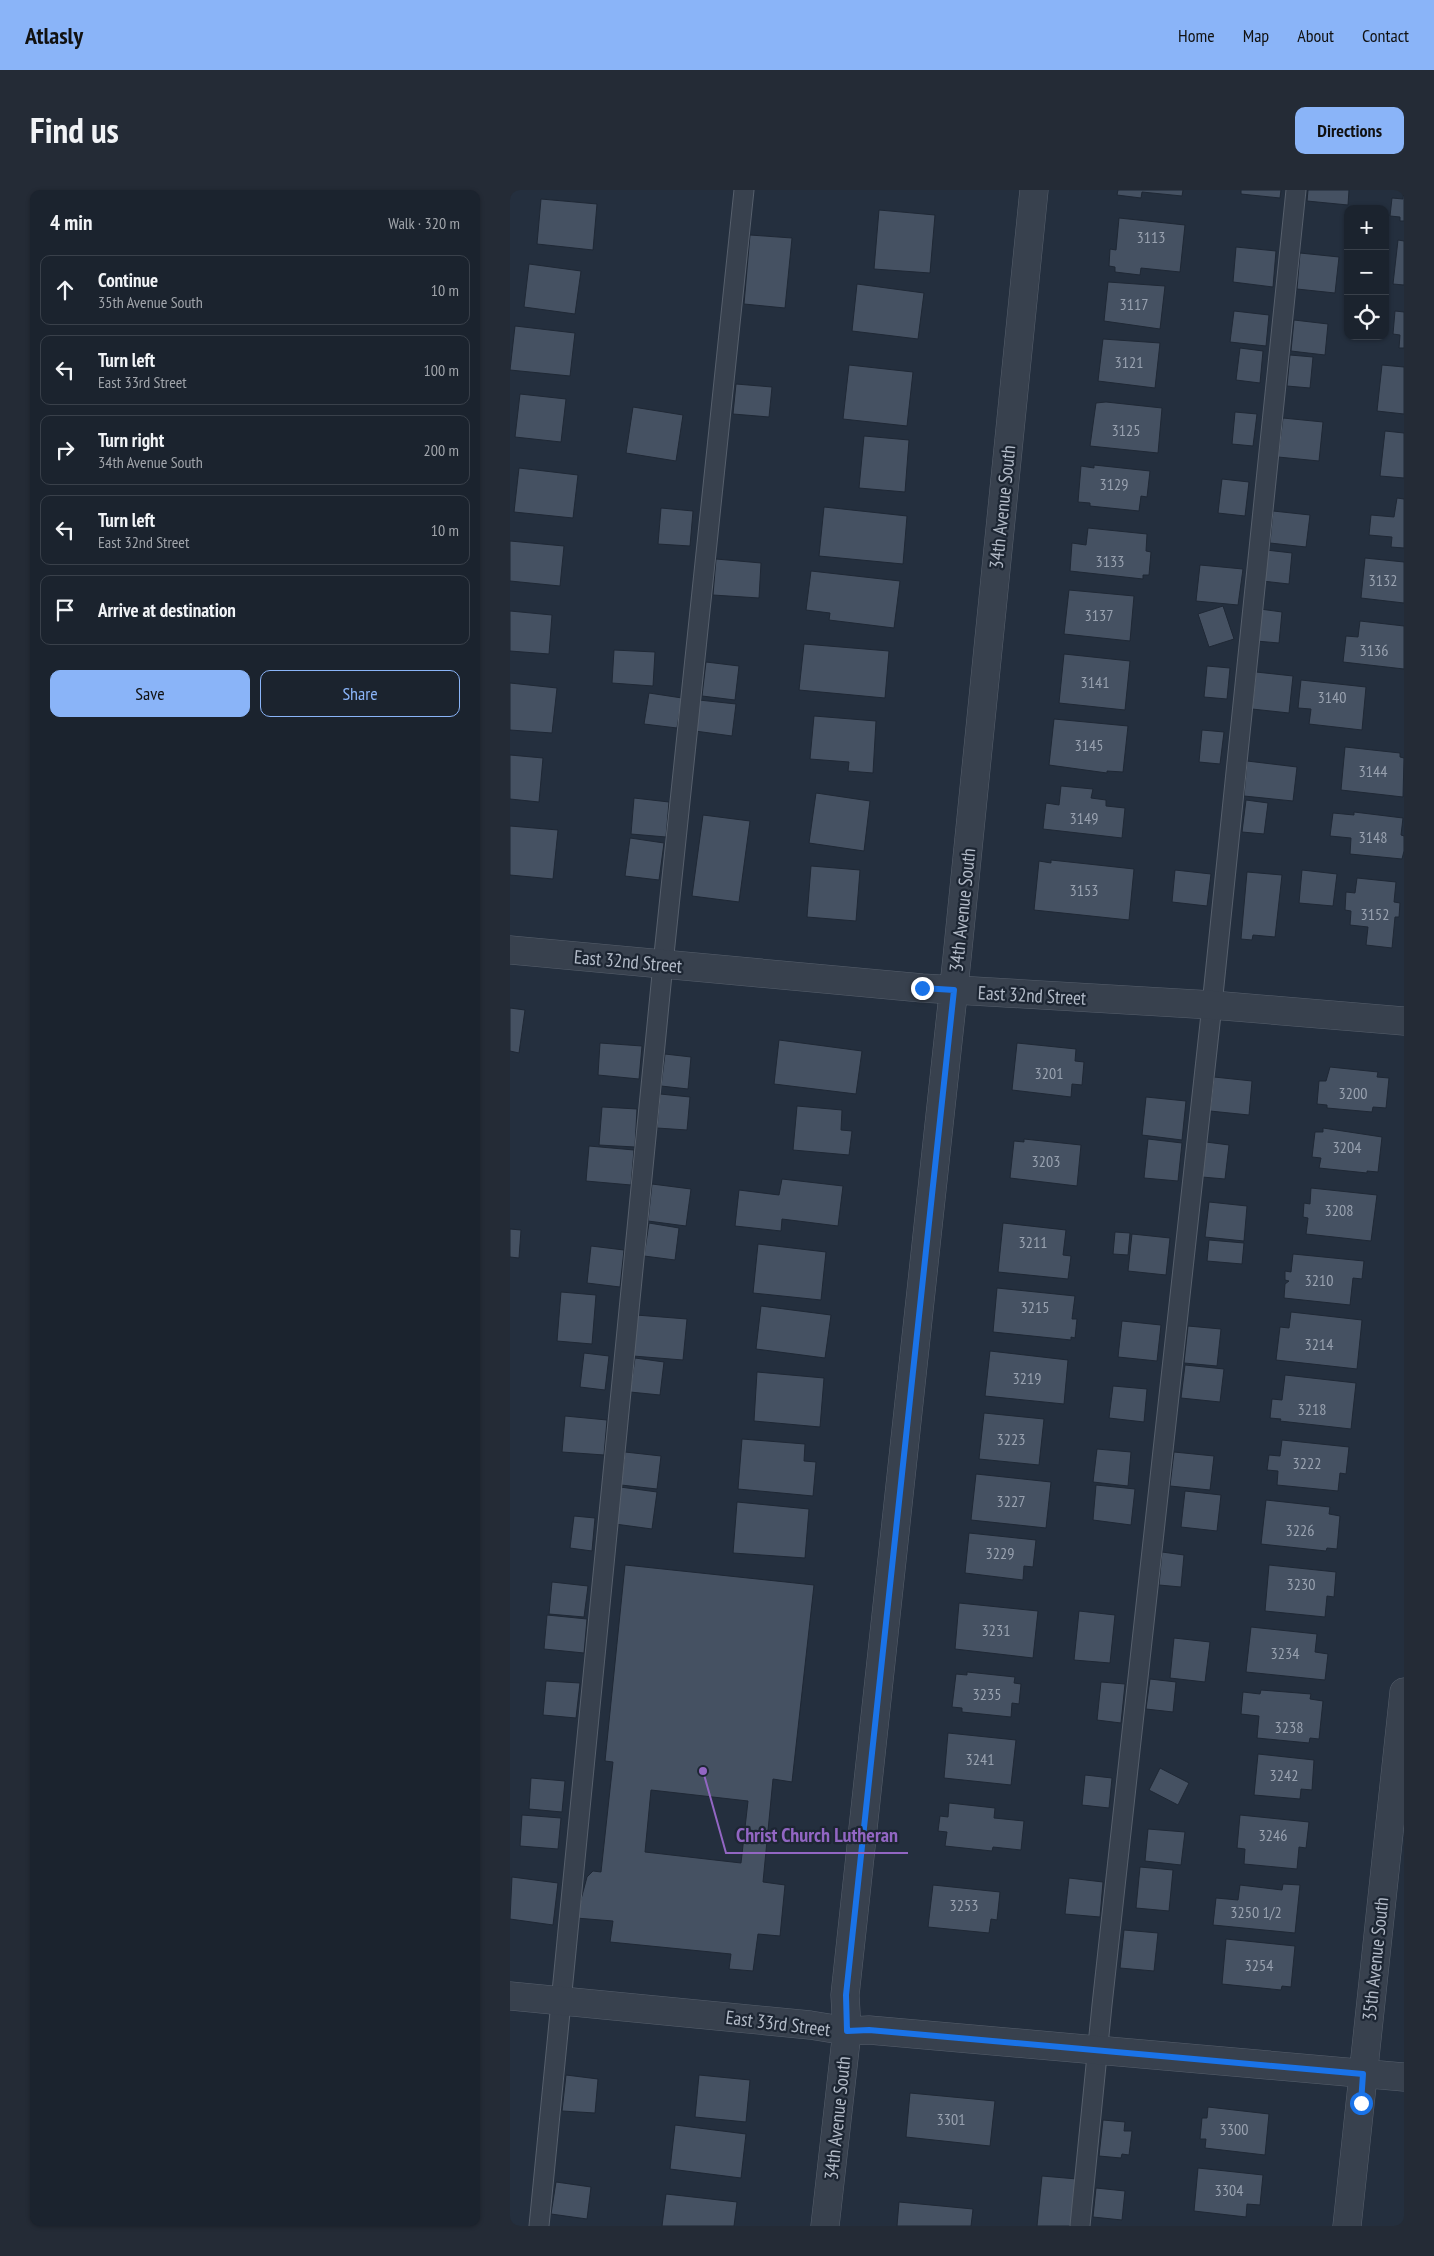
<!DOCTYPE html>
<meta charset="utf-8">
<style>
:root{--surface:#1b232e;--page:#242b36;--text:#f1f3f6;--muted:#a0a4aa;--line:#39404a;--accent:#8ab4f8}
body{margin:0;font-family:"PT Sans Narrow",sans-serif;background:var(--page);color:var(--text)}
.controls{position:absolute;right:15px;top:15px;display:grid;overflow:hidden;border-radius:10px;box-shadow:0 1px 4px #0004}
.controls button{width:45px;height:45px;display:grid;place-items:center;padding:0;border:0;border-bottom:1px solid var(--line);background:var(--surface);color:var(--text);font:25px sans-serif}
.stop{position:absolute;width:15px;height:15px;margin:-11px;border:4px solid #1a73e8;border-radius:50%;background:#fff}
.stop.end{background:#1a73e8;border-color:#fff;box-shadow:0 1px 5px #0008}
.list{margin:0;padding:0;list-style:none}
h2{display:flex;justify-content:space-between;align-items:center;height:65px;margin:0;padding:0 20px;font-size:21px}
h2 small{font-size:16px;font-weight:400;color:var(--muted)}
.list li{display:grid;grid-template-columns:32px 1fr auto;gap:15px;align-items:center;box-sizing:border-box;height:70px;margin:0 10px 10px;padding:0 10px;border:1px solid var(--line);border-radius:10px}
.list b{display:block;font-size:19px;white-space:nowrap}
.list p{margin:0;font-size:16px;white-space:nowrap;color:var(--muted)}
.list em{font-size:16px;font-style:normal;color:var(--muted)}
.actions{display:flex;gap:10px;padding:15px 20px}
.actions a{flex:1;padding:11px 0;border:1px solid var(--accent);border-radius:10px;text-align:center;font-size:18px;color:var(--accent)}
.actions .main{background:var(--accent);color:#111}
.icon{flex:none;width:28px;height:28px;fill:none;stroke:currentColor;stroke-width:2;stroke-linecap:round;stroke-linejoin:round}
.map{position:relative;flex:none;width:894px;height:2036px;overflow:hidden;border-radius:10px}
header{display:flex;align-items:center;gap:30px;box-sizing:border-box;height:70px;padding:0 25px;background:var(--accent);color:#111}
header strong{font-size:24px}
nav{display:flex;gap:28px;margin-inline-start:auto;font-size:18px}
.intro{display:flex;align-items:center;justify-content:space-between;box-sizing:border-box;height:120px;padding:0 30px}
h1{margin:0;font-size:35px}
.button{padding:12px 22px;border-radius:10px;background:var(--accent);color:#111;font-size:18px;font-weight:700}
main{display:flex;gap:30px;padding:0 30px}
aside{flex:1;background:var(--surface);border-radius:10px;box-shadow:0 1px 4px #0004}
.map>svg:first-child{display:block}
.building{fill:#455162;stroke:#1f2835;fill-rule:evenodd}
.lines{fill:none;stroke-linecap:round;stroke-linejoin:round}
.lane-casing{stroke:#565f6c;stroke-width:21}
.street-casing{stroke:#565f6c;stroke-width:29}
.lane{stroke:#38414e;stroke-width:19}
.street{stroke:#38414e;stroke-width:28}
.route{stroke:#1a73e8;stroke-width:6}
.labels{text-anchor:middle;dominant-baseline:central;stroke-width:4.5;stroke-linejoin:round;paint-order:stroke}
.number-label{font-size:16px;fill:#98a1af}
.street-label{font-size:19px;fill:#b4bcc9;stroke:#1d2633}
.leader{fill:none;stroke:#9266c3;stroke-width:2}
.callout-dot{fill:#9266c3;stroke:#1d2633;stroke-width:2}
.callout-label{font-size:20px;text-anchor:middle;font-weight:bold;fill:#9266c3;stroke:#1d2633;stroke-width:4.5;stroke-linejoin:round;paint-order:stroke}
</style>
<header>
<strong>Atlasly</strong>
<nav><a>Home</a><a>Map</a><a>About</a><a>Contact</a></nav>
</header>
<div class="intro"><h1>Find us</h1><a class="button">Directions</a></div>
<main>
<aside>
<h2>4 min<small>Walk · 320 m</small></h2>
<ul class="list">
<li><svg class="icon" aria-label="ahead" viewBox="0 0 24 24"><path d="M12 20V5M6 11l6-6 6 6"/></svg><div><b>Continue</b><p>35th Avenue South</p></div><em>10 m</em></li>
<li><svg class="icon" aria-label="left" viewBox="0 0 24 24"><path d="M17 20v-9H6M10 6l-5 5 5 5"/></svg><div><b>Turn left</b><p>East 33rd Street</p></div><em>100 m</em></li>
<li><svg class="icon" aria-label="right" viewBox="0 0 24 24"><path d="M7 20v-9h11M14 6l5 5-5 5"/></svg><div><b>Turn right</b><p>34th Avenue South</p></div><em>200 m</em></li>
<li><svg class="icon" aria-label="left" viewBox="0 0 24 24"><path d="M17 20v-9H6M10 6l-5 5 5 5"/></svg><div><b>Turn left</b><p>East 32nd Street</p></div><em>10 m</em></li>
<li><svg class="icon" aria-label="arrive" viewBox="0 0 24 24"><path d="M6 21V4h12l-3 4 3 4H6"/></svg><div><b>Arrive at destination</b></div></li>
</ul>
<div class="actions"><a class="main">Save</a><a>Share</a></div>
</aside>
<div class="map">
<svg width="894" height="2036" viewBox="0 0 894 2036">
<rect width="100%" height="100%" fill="#242f3e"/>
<path class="building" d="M 608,0 L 673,0 L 672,6 L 632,2 L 631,8 L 607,5 Z
M 731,0 L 771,0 L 770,8 L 731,4 Z
M 798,0 L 839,0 L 838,15 L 797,11 Z
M 894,1 L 894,31 L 890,31 L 890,27 L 880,26 L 882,8 L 893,9 Z
M 31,9 L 87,14 L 83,60 L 27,54 Z
M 369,20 L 425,25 L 420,83 L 364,79 Z
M 609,28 L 675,35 L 670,82 L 631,78 L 630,85 L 605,82 L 605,77 L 599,76 L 600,59 L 606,60 Z
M 240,45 L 282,48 L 275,118 L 234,114 Z
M 888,50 L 894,51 L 894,95 L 883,94 Z
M 726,57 L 766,61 L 763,97 L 723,92 Z
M 790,63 L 829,67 L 825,103 L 787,99 Z
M 19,74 L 71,81 L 65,124 L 14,117 Z
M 598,92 L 655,96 L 650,139 L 594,131 Z
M 347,94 L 414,103 L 408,149 L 342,141 Z
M 724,121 L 759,125 L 756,156 L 720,152 Z
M 885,121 L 894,122 L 894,158 L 889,158 L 890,145 L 883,144 Z
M 784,130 L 818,134 L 815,165 L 781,161 Z
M 5,136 L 65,143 L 60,186 L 0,180 Z
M 593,149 L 650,153 L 645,198 L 588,191 Z
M 730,158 L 753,161 L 750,193 L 726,190 Z
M 780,165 L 803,167 L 800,198 L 777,196 Z
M 339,175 L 403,182 L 397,236 L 333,229 Z
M 872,175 L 894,177 L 894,224 L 867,221 Z
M 226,194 L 262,197 L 259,227 L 223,224 Z
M 10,204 L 56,209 L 51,252 L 5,247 Z
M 596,212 L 652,218 L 648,263 L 580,256 L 586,213 Z
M 123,217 L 173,225 L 166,271 L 116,263 Z
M 725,222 L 747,224 L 743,256 L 722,254 Z
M 773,228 L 813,232 L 809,271 L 768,267 Z
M 875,241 L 894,243 L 894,288 L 870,286 Z
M 354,246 L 399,250 L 395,302 L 349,298 Z
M 584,275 L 640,281 L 637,307 L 631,306 L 629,321 L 580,316 L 580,313 L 568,312 L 571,276 L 584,278 Z
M 9,278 L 68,285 L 63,328 L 4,322 Z
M 712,289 L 739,292 L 735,326 L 708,323 Z
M 887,308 L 894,309 L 894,358 L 881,357 L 882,347 L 859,345 L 861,325 L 884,327 Z
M 314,317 L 397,326 L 393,374 L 309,366 Z
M 151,318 L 183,321 L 180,356 L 148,354 Z
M 763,321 L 800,325 L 796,357 L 760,353 Z
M 578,338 L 637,344 L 636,361 L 641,362 L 639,385 L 633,385 L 633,389 L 560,381 L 562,353 L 576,355 Z
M 0,351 L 54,356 L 50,396 L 0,391 Z
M 756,360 L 782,363 L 779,394 L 752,391 Z
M 855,368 L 894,372 L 894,413 L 851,408 Z
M 206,369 L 251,373 L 249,408 L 203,405 Z
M 690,375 L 733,379 L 728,415 L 686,411 Z
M 301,381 L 390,391 L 384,438 L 319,430 L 320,423 L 296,420 Z
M 559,400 L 624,406 L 620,451 L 554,444 Z
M 713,416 L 724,449 L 699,457 L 688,424 Z
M 750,419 L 772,422 L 769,453 L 746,451 Z
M 0,421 L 42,425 L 39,464 L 0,461 Z
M 850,431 L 894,436 L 894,479 L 833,472 L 836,446 L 848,447 Z
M 294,454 L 379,461 L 375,508 L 289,500 Z
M 104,460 L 145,462 L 143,496 L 102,493 Z
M 554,464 L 620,471 L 615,520 L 549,513 Z
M 196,472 L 229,476 L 225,510 L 192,506 Z
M 697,476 L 720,478 L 717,509 L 694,507 Z
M 746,482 L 783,486 L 779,523 L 742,519 Z
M 791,490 L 856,497 L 852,540 L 799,534 L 801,519 L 788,518 Z
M 0,493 L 47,498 L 42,543 L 0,540 Z
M 139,503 L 172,508 L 167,538 L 134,534 Z
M 189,510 L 226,514 L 222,546 L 185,541 Z
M 304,526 L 366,531 L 363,583 L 338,581 L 339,572 L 300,569 Z
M 544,529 L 618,536 L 613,582 L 597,581 L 597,583 L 539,575 Z
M 692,540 L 714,542 L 710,574 L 689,572 Z
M 835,557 L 890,563 L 890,567 L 894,568 L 893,607 L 831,600 Z
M 0,565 L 33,568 L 29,612 L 0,609 Z
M 737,571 L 787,577 L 783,611 L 734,606 Z
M 551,596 L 583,599 L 581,608 L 596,610 L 596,616 L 615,618 L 612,648 L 533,639 L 536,613 L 549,615 Z
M 306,603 L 360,611 L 354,661 L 299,653 Z
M 124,608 L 159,612 L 156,647 L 121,644 Z
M 736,610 L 758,613 L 754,644 L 732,642 Z
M 844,622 L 893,628 L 891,645 L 894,646 L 894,661 L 892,669 L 840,664 L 841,648 L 820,646 L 823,623 L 844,625 Z
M 193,625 L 240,631 L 229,712 L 182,706 Z
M 0,636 L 48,640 L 43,689 L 0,685 Z
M 120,648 L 154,653 L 149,690 L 115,686 Z
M 541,670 L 624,679 L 619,730 L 524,720 L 529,671 L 541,673 Z
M 301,676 L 350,680 L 346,731 L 297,727 Z
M 665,680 L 701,684 L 697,716 L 662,712 Z
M 792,680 L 827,684 L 823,716 L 789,713 Z
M 737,682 L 772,685 L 765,747 L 743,745 L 742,750 L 731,749 Z
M 847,688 L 886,692 L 884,712 L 890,713 L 889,727 L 885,727 L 882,758 L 856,755 L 858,737 L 840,735 L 841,721 L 835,720 L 836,702 L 845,703 Z
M 0,818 L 15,820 L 9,863 L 0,861 Z
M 269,850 L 352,861 L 346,904 L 264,894 Z
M 90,853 L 132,856 L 129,889 L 88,885 Z
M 507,853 L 566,859 L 565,871 L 574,872 L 572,895 L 562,894 L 561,907 L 502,900 Z
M 155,864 L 181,867 L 178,899 L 151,896 Z
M 820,877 L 868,882 L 867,887 L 879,888 L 876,918 L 863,917 L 862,922 L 817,918 L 817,915 L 807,914 L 809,891 L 816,891 Z
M 704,887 L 742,891 L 739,925 L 700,921 Z
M 150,904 L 180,907 L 177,940 L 147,938 Z
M 636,907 L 676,911 L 672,950 L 632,945 Z
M 287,916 L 332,920 L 331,940 L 342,941 L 339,965 L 283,960 Z
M 92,917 L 127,919 L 125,957 L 89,955 Z
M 813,938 L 872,947 L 868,982 L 857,981 L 857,983 L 809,978 L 811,968 L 802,967 L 805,942 L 813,942 Z
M 514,949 L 571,955 L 567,996 L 500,988 L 504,951 L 514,952 Z
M 638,949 L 672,953 L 668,991 L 634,988 Z
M 696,952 L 719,955 L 715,989 L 692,987 Z
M 79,956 L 124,960 L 121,995 L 76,991 Z
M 272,989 L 333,996 L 328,1036 L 272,1029 L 271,1041 L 225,1036 L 229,1000 L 269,1005 Z
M 142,994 L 181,999 L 176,1036 L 138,1031 Z
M 801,998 L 867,1005 L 861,1051 L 796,1044 L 798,1028 L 793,1027 L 794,1013 L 800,1014 Z
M 699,1012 L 737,1016 L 734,1051 L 695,1047 Z
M 139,1033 L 169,1038 L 165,1070 L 134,1066 Z
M 493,1033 L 556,1040 L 553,1065 L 561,1066 L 558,1089 L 488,1082 Z
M 0,1039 L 11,1040 L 9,1068 L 0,1067 Z
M 605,1042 L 620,1043 L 618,1065 L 603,1064 Z
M 622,1044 L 660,1048 L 656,1085 L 618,1081 Z
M 699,1050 L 734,1053 L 732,1074 L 697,1071 Z
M 248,1054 L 316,1062 L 311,1110 L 243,1103 Z
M 81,1056 L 114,1060 L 110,1097 L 77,1093 Z
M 783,1064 L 854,1071 L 852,1089 L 843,1088 L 840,1115 L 774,1108 L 775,1094 L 779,1091 L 775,1090 L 775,1081 L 781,1082 Z
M 487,1098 L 565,1106 L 562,1129 L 567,1129 L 565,1148 L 561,1147 L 561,1150 L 483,1142 Z
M 51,1102 L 86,1105 L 82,1154 L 47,1151 Z
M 251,1116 L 321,1125 L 315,1168 L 246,1159 Z
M 781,1122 L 852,1130 L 847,1179 L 766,1170 L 770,1137 L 779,1138 Z
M 126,1125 L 177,1129 L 173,1170 L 123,1166 Z
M 612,1131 L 651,1135 L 647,1171 L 608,1167 Z
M 678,1136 L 711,1139 L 707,1176 L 674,1173 Z
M 480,1161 L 558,1170 L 554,1214 L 475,1206 Z
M 74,1163 L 99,1166 L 95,1200 L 70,1197 Z
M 125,1168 L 154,1172 L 150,1205 L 120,1202 Z
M 675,1175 L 714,1179 L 710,1212 L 671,1208 Z
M 247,1182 L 314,1188 L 310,1237 L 244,1231 Z
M 775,1185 L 846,1193 L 841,1239 L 770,1231 L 771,1229 L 760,1228 L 762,1209 L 772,1210 Z
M 603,1196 L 637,1199 L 634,1232 L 599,1228 Z
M 474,1223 L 534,1229 L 529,1275 L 469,1269 Z
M 55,1226 L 97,1230 L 94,1265 L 52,1262 Z
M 232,1249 L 295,1254 L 294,1271 L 306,1272 L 303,1306 L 228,1299 Z
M 772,1250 L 839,1257 L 836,1284 L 830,1283 L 828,1301 L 767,1295 L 768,1281 L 757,1280 L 759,1265 L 770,1266 Z
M 587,1259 L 621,1262 L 618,1296 L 583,1292 Z
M 115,1262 L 151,1266 L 147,1299 L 111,1295 Z
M 664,1262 L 704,1266 L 700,1300 L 660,1296 Z
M 466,1284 L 541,1292 L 536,1338 L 461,1330 Z
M 586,1295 L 625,1299 L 621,1335 L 583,1330 Z
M 110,1297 L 147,1302 L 142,1339 L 105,1334 Z
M 675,1301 L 711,1305 L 707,1341 L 671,1337 Z
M 756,1310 L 820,1317 L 819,1324 L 830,1326 L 827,1359 L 817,1358 L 816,1361 L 751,1354 Z
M 227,1312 L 299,1319 L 295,1368 L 223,1363 Z
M 64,1326 L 85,1328 L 82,1361 L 60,1358 Z
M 459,1343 L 526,1350 L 523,1377 L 514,1376 L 513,1390 L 455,1383 Z
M 652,1362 L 674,1365 L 671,1397 L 649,1395 Z
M 115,1375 L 304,1395 L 282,1592 L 263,1589 L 253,1692 L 275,1695 L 270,1746 L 248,1744 L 243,1781 L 219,1779 L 221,1764 L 100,1752 L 103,1731 L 66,1728 L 77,1687 L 83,1681 L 91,1682 L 103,1572 L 95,1571 ZM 141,1600 L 238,1611 L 231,1673 L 135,1662 Z
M 759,1375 L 826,1382 L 824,1407 L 817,1406 L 815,1427 L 755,1421 Z
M 42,1392 L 78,1396 L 74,1427 L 39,1424 Z
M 449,1413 L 528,1421 L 523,1468 L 445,1459 Z
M 569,1421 L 605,1425 L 600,1473 L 564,1470 Z
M 37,1425 L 77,1429 L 74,1463 L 34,1459 Z
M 741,1437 L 807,1444 L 805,1462 L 818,1464 L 815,1490 L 736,1482 Z
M 664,1448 L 700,1452 L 695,1492 L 660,1488 Z
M 457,1482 L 505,1487 L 504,1493 L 511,1494 L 509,1514 L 502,1513 L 501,1527 L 452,1522 L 452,1518 L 442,1517 L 446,1484 L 457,1485 Z
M 640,1489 L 666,1492 L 663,1522 L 636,1519 Z
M 36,1491 L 70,1493 L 66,1528 L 33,1525 Z
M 591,1492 L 615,1494 L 611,1533 L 587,1530 Z
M 751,1500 L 801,1504 L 800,1509 L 813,1511 L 809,1549 L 800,1548 L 799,1553 L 747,1548 L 749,1526 L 731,1524 L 733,1502 L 750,1504 Z
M 438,1543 L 506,1550 L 501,1595 L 434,1588 Z
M 748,1564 L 804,1570 L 802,1600 L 791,1599 L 790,1609 L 744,1605 Z
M 650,1578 L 679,1593 L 668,1615 L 639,1600 Z
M 575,1585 L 602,1588 L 599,1618 L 572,1615 Z
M 21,1588 L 55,1591 L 52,1622 L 19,1619 Z
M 439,1613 L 485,1618 L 484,1628 L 514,1631 L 511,1660 L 483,1657 L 482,1661 L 435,1656 L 437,1642 L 428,1641 L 430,1626 L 438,1627 Z
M 12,1625 L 51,1628 L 48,1659 L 10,1656 Z
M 730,1625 L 799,1632 L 796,1658 L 789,1657 L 787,1679 L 734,1674 L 735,1659 L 727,1658 Z
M 638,1639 L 675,1642 L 671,1675 L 635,1671 Z
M 630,1677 L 663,1680 L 659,1721 L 626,1718 Z
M 2,1687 L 48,1693 L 43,1735 L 0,1729 Z
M 559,1688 L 593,1692 L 590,1727 L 555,1724 Z
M 773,1694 L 790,1695 L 785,1743 L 703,1735 L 706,1708 L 728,1710 L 730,1695 L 772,1700 Z
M 423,1695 L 490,1702 L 487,1730 L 481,1729 L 479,1743 L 418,1737 Z
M 614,1740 L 648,1743 L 644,1781 L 610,1778 Z
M 716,1749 L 785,1756 L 781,1797 L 772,1796 L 771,1800 L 712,1794 Z
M 56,1885 L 88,1889 L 85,1923 L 52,1921 Z
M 189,1885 L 240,1890 L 236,1932 L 185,1927 Z
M 400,1903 L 485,1911 L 480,1956 L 396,1947 Z
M 698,1917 L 759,1924 L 755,1965 L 695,1958 L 696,1949 L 690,1949 L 692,1928 L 697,1928 Z
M 593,1930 L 615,1932 L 614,1941 L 622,1941 L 619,1965 L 612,1964 L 611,1968 L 589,1966 Z
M 165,1935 L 236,1944 L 231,1988 L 160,1979 Z
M 688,1978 L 753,1985 L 750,2015 L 737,2014 L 736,2027 L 684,2021 Z
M 532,1986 L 567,1989 L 562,2036 L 527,2036 Z
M 46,1992 L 81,1997 L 77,2029 L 41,2024 Z
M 586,1998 L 615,2001 L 612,2030 L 583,2027 Z
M 156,2004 L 227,2012 L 224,2036 L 152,2036 Z
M 389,2012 L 463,2019 L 461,2036 L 387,2036 Z"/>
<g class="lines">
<g class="lane-casing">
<path id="lane" d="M 29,2036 L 153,774 L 234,0
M 570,2036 L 592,1815 L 702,815 L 786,0"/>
</g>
<g class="street-casing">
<path id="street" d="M 0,760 L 412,798 L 702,815 L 894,831
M 0,1806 L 300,1835 L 337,1841 L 359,1840 L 894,1887
M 315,2036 L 337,1841 L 335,1805 L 447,768 L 524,0
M 837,2036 L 894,1502"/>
</g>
<use href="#lane" class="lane"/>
<use href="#street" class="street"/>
</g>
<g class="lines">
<path class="route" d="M 412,798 L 444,800 L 336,1805 L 337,1841 L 359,1840 L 853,1884 L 851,1913"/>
</g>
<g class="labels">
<g class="number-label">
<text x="641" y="47">3113</text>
<text x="624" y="114">3117</text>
<text x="619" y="172">3121</text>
<text x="616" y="240">3125</text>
<text x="604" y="294">3129</text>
<text x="600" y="371">3133</text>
<text x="873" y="390">3132</text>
<text x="589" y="425">3137</text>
<text x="864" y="460">3136</text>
<text x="585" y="492">3141</text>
<text x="822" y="507">3140</text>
<text x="579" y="555">3145</text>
<text x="863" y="581">3144</text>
<text x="574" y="628">3149</text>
<text x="863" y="647">3148</text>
<text x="574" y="700">3153</text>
<text x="865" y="724">3152</text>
<text x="539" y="883">3201</text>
<text x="843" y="903">3200</text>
<text x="837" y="957">3204</text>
<text x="536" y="971">3203</text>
<text x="829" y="1020">3208</text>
<text x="523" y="1052">3211</text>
<text x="809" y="1090">3210</text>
<text x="525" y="1117">3215</text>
<text x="809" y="1154">3214</text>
<text x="517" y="1188">3219</text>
<text x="802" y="1219">3218</text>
<text x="501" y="1249">3223</text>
<text x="797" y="1273">3222</text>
<text x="501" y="1311">3227</text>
<text x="790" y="1340">3226</text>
<text x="490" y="1363">3229</text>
<text x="791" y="1394">3230</text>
<text x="486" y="1440">3231</text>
<text x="775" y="1463">3234</text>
<text x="477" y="1504">3235</text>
<text x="779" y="1537">3238</text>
<text x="470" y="1569">3241</text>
<text x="774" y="1585">3242</text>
<text x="763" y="1645">3246</text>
<text x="454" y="1715">3253</text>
<text x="746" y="1722">3250 1/2</text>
<text x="749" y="1775">3254</text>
<text x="441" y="1929">3301</text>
<text x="724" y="1939">3300</text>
<text x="719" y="2000">3304</text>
</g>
<g class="street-label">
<text transform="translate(492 317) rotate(-84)">34th Avenue South</text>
<text transform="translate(452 720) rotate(-84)">34th Avenue South</text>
<text transform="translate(118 771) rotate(5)">East 32nd Street</text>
<text transform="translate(522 805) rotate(3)">East 32nd Street</text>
<text transform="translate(865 1769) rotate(-84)">35th Avenue South</text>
<text transform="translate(268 1833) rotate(7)">East 33rd Street</text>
<text transform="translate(327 1928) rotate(-84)">34th Avenue South</text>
</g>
</g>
<path class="leader" d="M193 1581L216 1663H398"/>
<circle class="callout-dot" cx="193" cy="1581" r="5"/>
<g class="callout-label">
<text x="307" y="1652">Christ Church Lutheran</text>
</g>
</svg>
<div class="controls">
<button>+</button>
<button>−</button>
<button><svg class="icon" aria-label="locate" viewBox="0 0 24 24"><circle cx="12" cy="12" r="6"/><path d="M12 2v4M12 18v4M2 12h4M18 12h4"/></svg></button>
</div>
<div class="stop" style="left:851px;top:1913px"></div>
<div class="stop end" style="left:412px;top:798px"></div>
</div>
</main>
